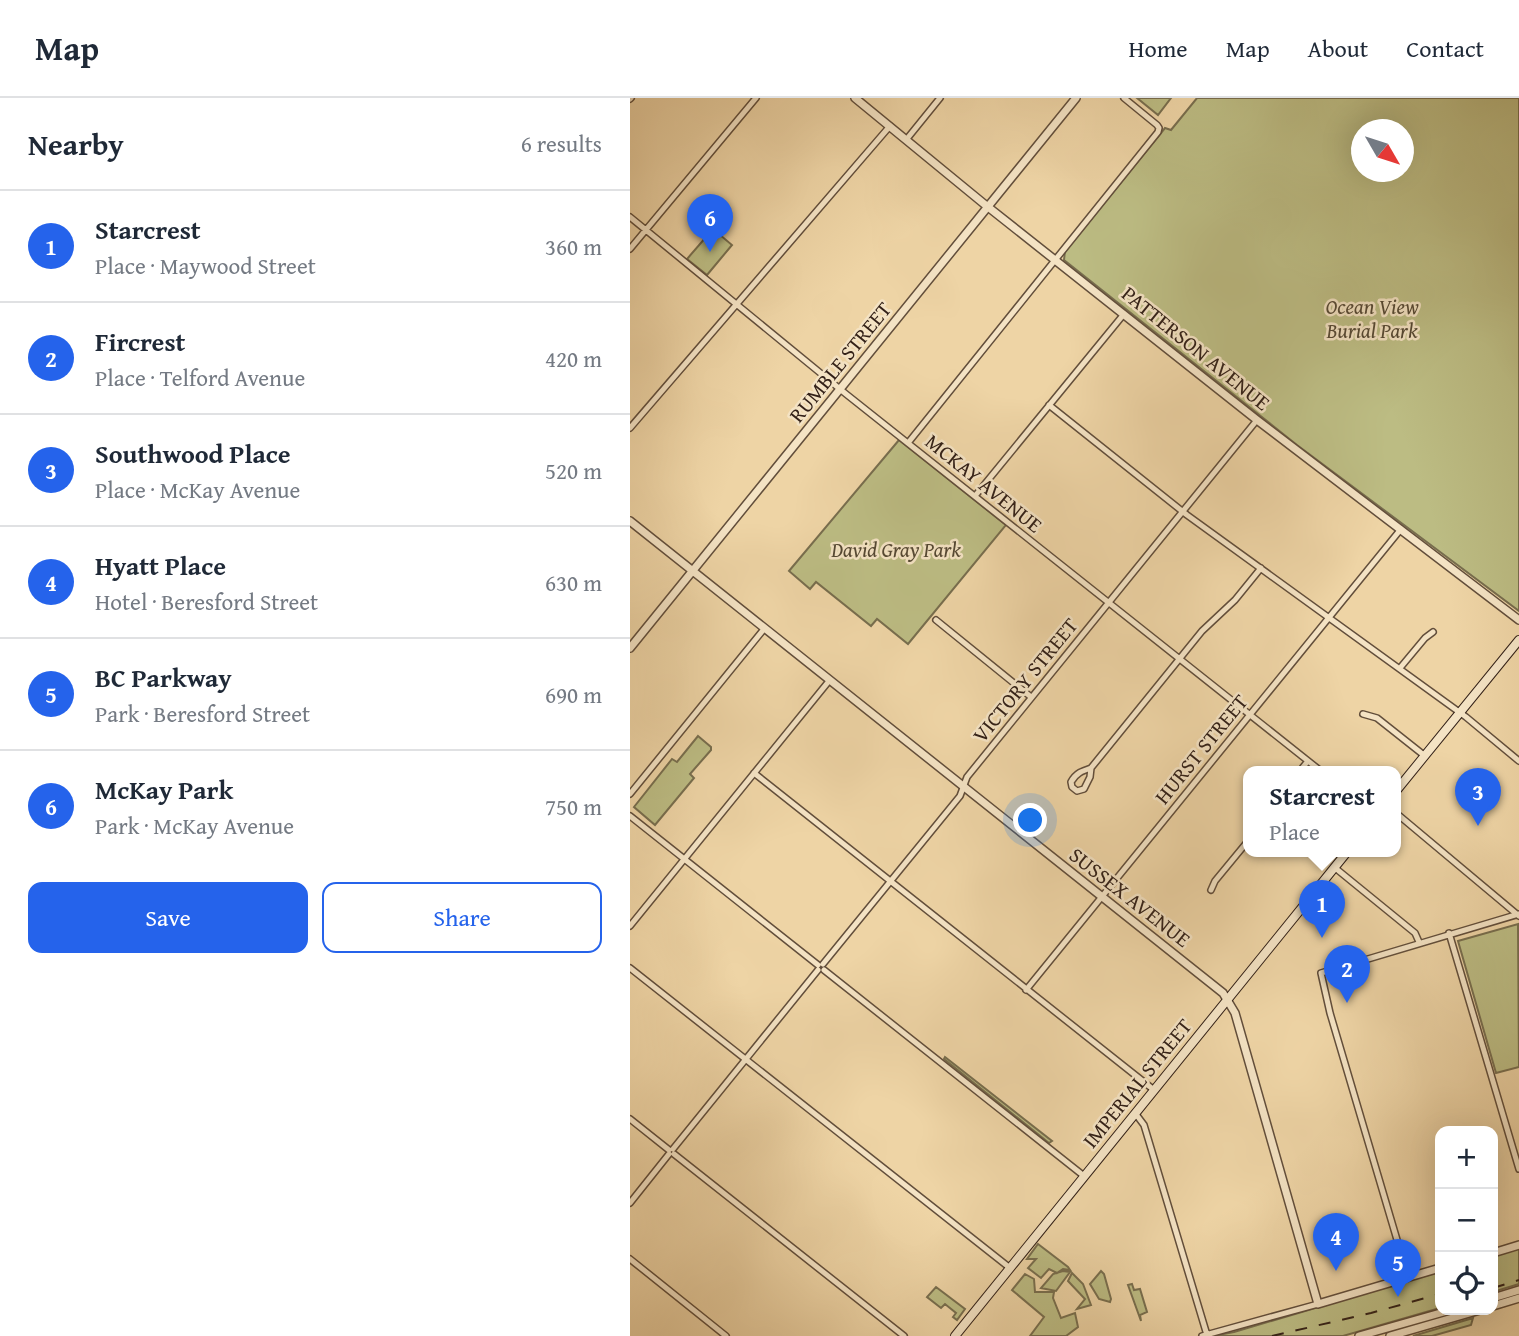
<!DOCTYPE html>
<meta charset="utf-8">
<style>
:root{--surface:#fff;--page:#f6f6f7;--text:#1f2937;--muted:#747a83;--line:#e0e1e3;--accent:#2563eb}
body{margin:0;font-family:"Gentium Book Plus",serif;background:var(--page);color:var(--text)}
.controls{position:absolute;right:21px;bottom:21px;display:grid;overflow:hidden;border-radius:14px;box-shadow:0 7px 28px #0002}
.controls button{width:63px;height:63px;display:grid;place-items:center;padding:0;border:0;border-bottom:2px solid var(--line);background:var(--surface);color:var(--text);font:35px sans-serif}
.compass{position:absolute;left:721px;top:21px;width:63px;height:63px;border-radius:50%;background:var(--surface);box-shadow:0 7px 28px #0002;rotate:129deg}
.you{position:absolute;left:401px;top:723px;width:24px;height:24px;margin:-18px;border:5px solid #fff;border-radius:50%;background:#1a73e8;box-shadow:0 0 0 10px #1a73e833}
.badge{display:grid;place-items:center;width:46px;height:46px;border-radius:50%;background:var(--accent);color:#fff;font-size:23px;font-weight:700}
.pin{position:absolute;translate:-50% -58px;filter:drop-shadow(0 2px 4px #0008)}
.pin::after{content:'';position:absolute;top:37px;width:24px;height:21px;background:inherit;clip-path:polygon(0 0,100% 0,50% 100%)}
.popup{position:absolute;left:613px;top:668px;width:158px;height:91px;box-sizing:border-box;display:grid;place-content:center;border-radius:14px;background:var(--surface);filter:drop-shadow(0 2px 5px #0005);font-size:23px;white-space:nowrap;color:var(--muted)}
.popup b{font-size:26px;color:var(--text)}
.popup::after{content:'';position:absolute;left:50%;top:100%;margin-left:-14px;border:14px solid transparent;border-top-color:var(--surface)}
.list{margin:0;padding:0;list-style:none}
h2{display:flex;justify-content:space-between;align-items:center;height:91px;margin:0;padding:0 28px;font-size:30px}
h2 small{font-size:23px;font-weight:400;color:var(--muted)}
.list li{display:grid;grid-template-columns:46px 1fr auto;gap:21px;align-items:center;box-sizing:border-box;height:112px;padding:0 28px;border-top:2px solid var(--line)}
.list b{display:block;font-size:26px;white-space:nowrap}
.list p{margin:0;font-size:23px;white-space:nowrap;color:var(--muted)}
.list em{font-size:23px;font-style:normal;color:var(--muted)}
.actions{display:flex;gap:14px;padding:21px 28px}
.actions a{flex:1;padding:16px 0;border:2px solid var(--accent);border-radius:14px;text-align:center;font-size:24px;color:var(--accent)}
.actions .main{background:var(--accent);color:#fff}
.icon{flex:none;width:38px;height:38px;fill:none;stroke:currentColor;stroke-width:2;stroke-linecap:round;stroke-linejoin:round}
.map{position:relative;flex:none;width:889px;height:1238px;overflow:hidden}
header{display:flex;align-items:center;gap:42px;box-sizing:border-box;height:98px;padding:0 35px;background:var(--surface);border-bottom:2px solid var(--line)}
header strong{font-size:33px}
nav{display:flex;gap:38px;margin-inline-start:auto;font-size:24px}
main{display:flex}
aside{flex:1;background:var(--surface)}
.map>svg:first-child{display:block}
.green{fill:#bcbc83;stroke:#786e4e;stroke-width:2;fill-rule:evenodd}
.lines{fill:none;stroke-linecap:round;stroke-linejoin:round}
.minor-casing{stroke:#624e3b;stroke-width:8}
.tertiary-casing{stroke:#624e3b;stroke-width:10}
.secondary-casing{stroke:#332118;stroke-width:10}
.minor{stroke:#f4e3c4;stroke-width:5}
.tertiary{stroke:#f4e3c4;stroke-width:7}
.secondary{stroke:#f4e3c4;stroke-width:8}
.rail{stroke:#332118;stroke-width:2;stroke-dasharray:12 12;stroke-linecap:butt}
.labels{text-anchor:middle;dominant-baseline:central;stroke-width:5;stroke-linejoin:round;paint-order:stroke}
.park-label{font-size:21px;font-style:italic;fill:#554833;stroke:#f4e3c4}
.street-label{font-size:21px;fill:#332118;stroke:#f4e3c4}
</style>
<header>
<strong>Map</strong>
<nav><a>Home</a><a>Map</a><a>About</a><a>Contact</a></nav>
</header>
<main>
<aside>
<h2>Nearby<small>6 results</small></h2>
<ul class="list">
<li><span class="badge">1</span><div><b>Starcrest</b><p>Place · Maywood Street</p></div><em>360 m</em></li>
<li><span class="badge">2</span><div><b>Fircrest</b><p>Place · Telford Avenue</p></div><em>420 m</em></li>
<li><span class="badge">3</span><div><b>Southwood Place</b><p>Place · McKay Avenue</p></div><em>520 m</em></li>
<li><span class="badge">4</span><div><b>Hyatt Place</b><p>Hotel · Beresford Street</p></div><em>630 m</em></li>
<li><span class="badge">5</span><div><b>BC Parkway</b><p>Park · Beresford Street</p></div><em>690 m</em></li>
<li><span class="badge">6</span><div><b>McKay Park</b><p>Park · McKay Avenue</p></div><em>750 m</em></li>
</ul>
<div class="actions"><a class="main">Save</a><a>Share</a></div>
</aside>
<div class="map">
<svg width="889" height="1238" viewBox="0 0 889 1238">
<rect width="100%" height="100%" fill="#eed4a5"/>
<filter id="stains"><feTurbulence type="fractalNoise" baseFrequency=".00286" numOctaves="4"/><feColorMatrix values="0 0 0 0 .2 0 0 0 0 .09 0 0 0 0 .02 0 0 0 .5 -.17"/></filter>
<radialGradient id="worn" r=".72"><stop offset=".6" stop-color="#630" stop-opacity="0"/><stop offset="1" stop-color="#630" stop-opacity=".3"/></radialGradient>
<path class="green" d="M 507,0 L 541,0 L 528,17 Z
M 567,0 L 889,0 L 889,513 L 667,347 L 434,162 L 435,153 L 535,30 L 541,32 ZM 732,32 L 774,32 L 774,74 L 732,74 Z
M 83,131 L 102,147 L 77,177 L 57,161 Z
M 269,342 L 376,427 L 278,546 L 247,521 L 241,528 L 186,484 L 180,491 L 159,473 Z
M 68,638 L 81,649 L 81,652 L 60,676 L 64,680 L 25,727 L 4,709 L 42,661 L 47,664 Z
M 888,826 L 889,969 L 866,975 L 828,843 Z
M 315,959 L 422,1043 L 419,1045 L 314,961 Z
M 408,1146 L 438,1169 L 440,1172 L 433,1171 L 427,1175 L 419,1171 L 411,1180 L 398,1170 L 406,1161 L 397,1161 Z
M 889,1150 L 889,1186 L 863,1194 L 863,1158 Z
M 433,1173 L 440,1174 L 426,1193 L 411,1190 L 423,1176 Z
M 471,1173 L 474,1176 L 481,1201 L 480,1204 L 469,1201 L 460,1186 Z
M 810,1173 L 810,1210 L 713,1238 L 583,1238 L 604,1234 Z
M 442,1175 L 453,1186 L 461,1207 L 447,1211 L 455,1201 L 438,1183 Z
M 395,1176 L 404,1181 L 405,1194 L 424,1194 L 423,1200 L 431,1220 L 445,1215 L 448,1229 L 436,1238 L 400,1238 L 414,1219 L 382,1192 Z
M 502,1186 L 504,1192 L 510,1191 L 517,1214 L 510,1217 L 511,1223 L 498,1187 Z
M 306,1189 L 335,1211 L 327,1222 L 323,1219 L 326,1215 L 315,1206 L 311,1210 L 297,1199 Z
M 843,1220 L 841,1227 L 802,1238 L 783,1238 Z"/>
<g class="lines">
<g class="minor-casing">
<path id="minor" d="M 0,1 L 1,0
M 276,42 L 310,0
M 0,119 L 216,296 L 692,674
M 0,151 L 126,0
M 419,307 L 557,417 L 836,619 L 889,663
M 0,330 L 260,28
M 278,345 L 528,34 L 529,30 L 527,27 L 494,0
M 345,398 L 494,216
M 306,522 L 401,599
M 770,570 L 795,540 L 803,534
M 733,616 L 747,620 L 795,658
M 461,670 L 460,679 L 454,691 L 447,693 L 442,689 L 441,684 C 446,675 452,673 461,670 L 572,533 L 605,502 L 631,470
M 669,674 L 678,663
M 124,675 L 524,992
M 0,696 L 134,531
M 766,715 L 889,818
M 0,718 L 188,867
M 704,769 L 785,835 L 789,844
M 581,792 L 585,783 L 618,743
M 0,828 L 199,583
M 819,835 L 889,1071
M 193,866 L 330,698 L 337,679 L 627,322
M 0,870 L 380,1170
M 194,872 L 454,1078
M 396,892 L 771,431
M 505,1015 L 514,1027 L 577,1237
M 0,1021 L 39,1052
M 43,1051 L 188,872
M 44,1056 L 274,1238
M 0,1105 L 39,1056
M 0,1161 L 96,1238
M 778,1179 L 700,915 L 691,875 L 889,816
M 572,1238 L 688,1206"/>
</g>
<g class="tertiary-casing">
<path id="tertiary" d="M 225,0 L 353,105 L 627,322 L 889,522
M 0,423 L 593,895 L 605,915 L 688,1206 L 810,1170
M 0,550 L 446,0
M 863,1155 L 889,1147
M 863,1200 L 889,1192
M 863,1208 L 889,1200
M 729,1238 L 821,1212
M 760,1238 L 850,1212"/>
</g>
<g class="secondary-casing">
<path id="secondary" d="M 766,693 L 889,542
M 325,1238 L 717,754"/>
</g>
<use href="#minor" class="minor"/>
<use href="#tertiary" class="tertiary"/>
<use href="#secondary" class="secondary"/>
<path class="rail" d="M 863,1190 L 889,1182
M 642,1238 L 741,1215 L 810,1196"/>
</g>
<g class="labels">
<g class="park-label">
<text x="742" y="208">Ocean View<tspan x="742" dy="24">Burial Park</tspan></text>
<text x="266" y="451">David Gray Park</text>
</g>
<g class="street-label">
<text transform="translate(566 250) rotate(39)">PATTERSON AVENUE</text>
<text transform="translate(210 264) rotate(-51)">RUMBLE STREET</text>
<text transform="translate(354 385) rotate(39)">MCKAY AVENUE</text>
<text transform="translate(395 582) rotate(-51)">VICTORY STREET</text>
<text transform="translate(571 651) rotate(-51)">HURST STREET</text>
<text transform="translate(500 799) rotate(38)">SUSSEX AVENUE</text>
<text transform="translate(507 985) rotate(-51)">IMPERIAL STREET</text>
</g>
</g>
<rect width="100%" height="100%" filter="url(#stains)"/>
<rect width="100%" height="100%" fill="url(#worn)"/>
</svg>
<div class="controls">
<button>+</button>
<button>−</button>
<button><svg class="icon" aria-label="locate" viewBox="0 0 24 24"><circle cx="12" cy="12" r="6"/><path d="M12 2v4M12 18v4M2 12h4M18 12h4"/></svg></button>
</div>
<svg class="compass" viewBox="-18 -18 36 36"><path d="M0-13l5 13h-10z" fill="#e53935"/><path d="M0 13l5-13h-10z" fill="#747a83"/></svg>
<div class="you"></div>
<div class="pin badge" style="left:692px;top:840px">1</div>
<div class="popup"><b>Starcrest</b>Place</div>
<div class="pin badge" style="left:717px;top:905px">2</div>
<div class="pin badge" style="left:848px;top:728px">3</div>
<div class="pin badge" style="left:706px;top:1173px">4</div>
<div class="pin badge" style="left:768px;top:1199px">5</div>
<div class="pin badge" style="left:80px;top:154px">6</div>
</div>
</main>
